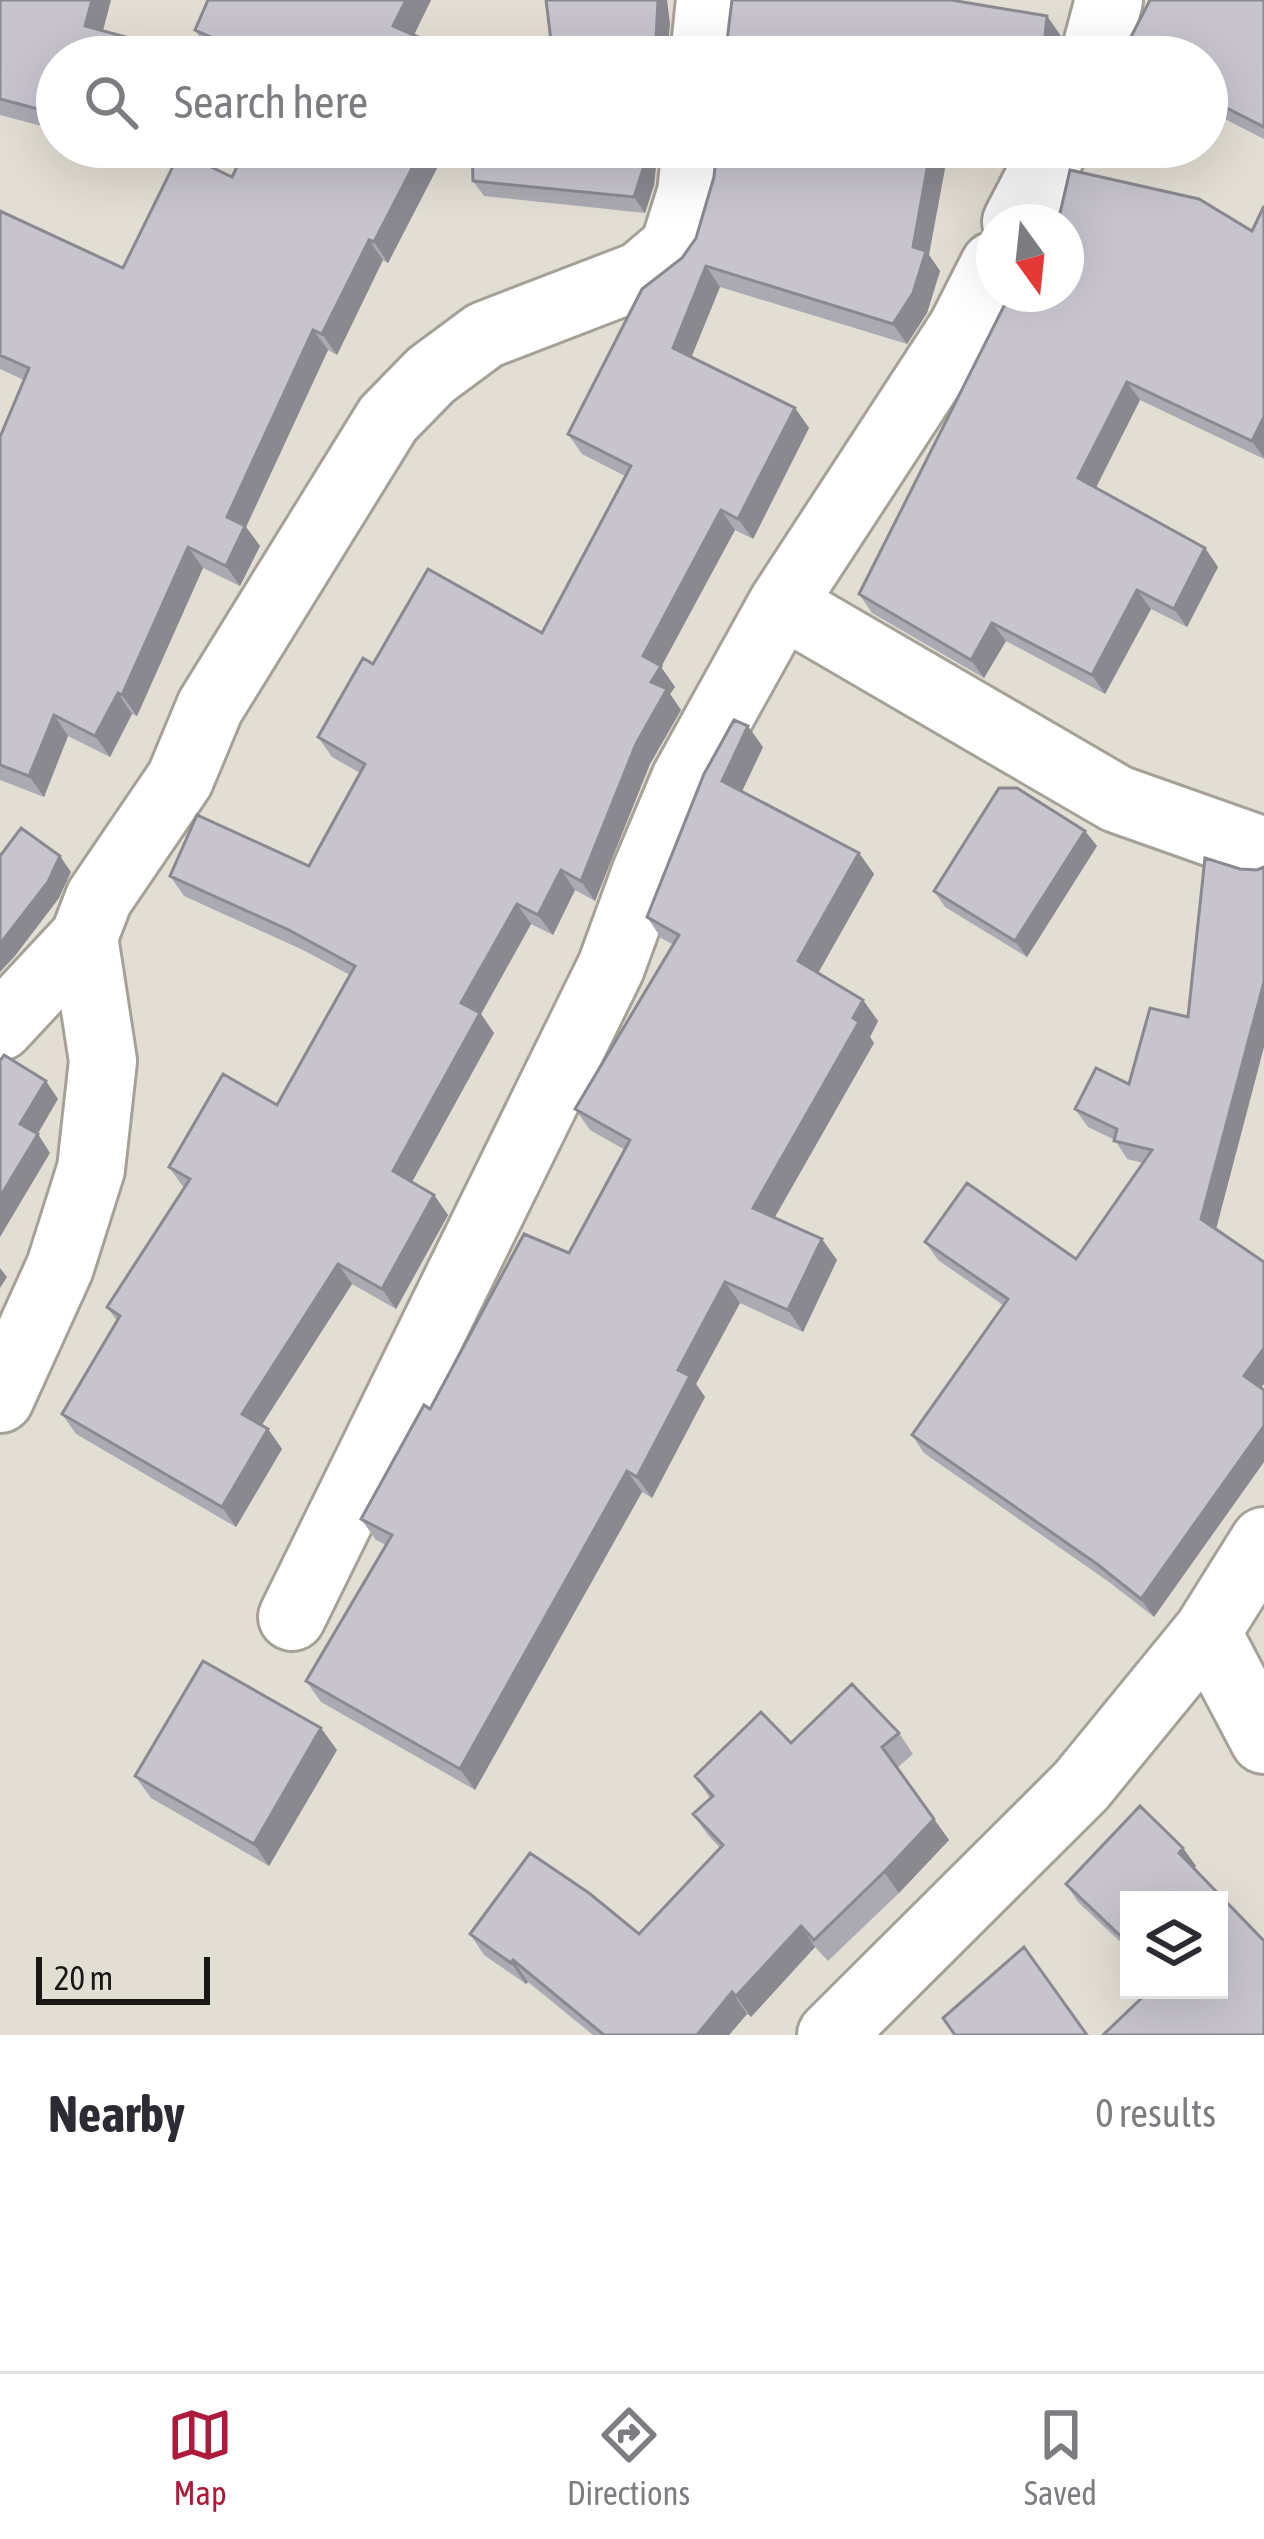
<!DOCTYPE html>
<style>
:root{--surface:#fff;--page:#f2f2f3;--text:#2b2b33;--muted:#7c7c81;--line:#e1e1e2;--accent:#ae1a3b}
body{margin:0;font-family:"Asap Condensed",sans-serif;background:var(--page);color:var(--text)}
.controls{position:absolute;right:36px;bottom:36px;display:grid;overflow:hidden;border-radius:0px;box-shadow:0 12px 48px #0002}
.controls button{width:108px;height:108px;display:grid;place-items:center;padding:0;border:0;border-bottom:3px solid var(--line);background:var(--surface);color:var(--text);font:60px sans-serif}
.compass{position:absolute;left:976px;top:204px;width:108px;height:108px;border-radius:50%;background:var(--surface);box-shadow:0 12px 48px #0002;rotate:165deg}
.scale{position:absolute;left:36px;bottom:30px;width:174px;box-sizing:border-box;padding-left:12px;border:6px solid #191714;border-top:0;font-size:33px;line-height:42px;white-space:nowrap;color:#191714;-webkit-text-stroke:9px #e3ded4;paint-order:stroke}
.list{margin:0;padding:0;list-style:none}
h2{display:flex;justify-content:space-between;align-items:center;height:156px;margin:0;padding:0 48px;font-size:51px}
h2 small{font-size:39px;font-weight:400;color:var(--muted)}
.icon{flex:none;width:66px;height:66px;fill:none;stroke:currentColor;stroke-width:2;stroke-linecap:round;stroke-linejoin:round}
.map{position:relative;flex:none;width:1264px;height:2035px;overflow:hidden}
.search{position:absolute;background:var(--surface);box-shadow:0 12px 48px #0002;left:36px;right:36px;top:36px;height:132px;display:flex;align-items:center;gap:30px;box-sizing:border-box;padding:0 42px;border-radius:66px;color:var(--muted);font-size:45px}
.sheet{height:336px;background:var(--surface)}
nav{display:flex;justify-content:space-around;align-items:center;box-sizing:border-box;height:168px;border-top:3px solid var(--line);background:var(--surface);font-size:33px;color:var(--muted)}
nav a{display:grid;justify-items:center;gap:6px}
nav .on{color:var(--accent)}
.map>svg:first-child{display:block}
.lines{fill:none;stroke-linecap:round;stroke-linejoin:round}
.street-casing{stroke:#a5a197;stroke-width:72}
.street{stroke:#fff;stroke-width:66}
.wall{fill:#aba9b1}
.shaded-wall{fill:#8b8990}
.building{fill:#c7c4ce;stroke:#8b8990;stroke-width:3}
</style>
<div class="map">
<svg width="1264" height="2035" viewBox="0 0 1264 2035">
<rect width="100%" height="100%" fill="#e3ded4"/>
<g class="lines">
<g class="street-casing">
<path id="street" d="M 704,57 L 710,0
M 1094,57 L 1109,0
M 1016,222 L 1055,147
M 782,604 L 1117,799 L 1264,851
M 0,1027 L 84,937
M 0,1399 L 60,1267 L 91,1169 L 103,1061 L 84,937 L 99,898 L 180,779 L 210,707 L 388,419 L 431,375 L 485,335 L 641,275 L 674,247 L 691,193 L 696,147
M 292,1617 L 611,967 L 645,874 L 685,779 L 782,604 L 962,328 L 994,265
M 1207,1632 L 1264,1740
M 831,2035 L 1081,1786 L 1207,1632 L 1264,1541"/>
</g>
<use href="#street" class="street"/>
</g>
<path class="wall" d="M 0,0 L 57,57 L 57,130 L 0,115 Z
M 208,0 L 431,0 L 414,35 L 458,57 L 223,57 L 209,51 L 195,30 Z
M 1264,0 L 1264,139 L 1207,110 L 1207,57 L 1124,57 L 1122,54 Z
M 448,147 L 388,263 L 383,260 L 337,355 L 328,350 L 246,527 L 260,546 L 240,586 L 203,568 L 137,716 L 132,714 L 110,757 L 68,736 L 44,797 L 0,780 L 0,437 L 24,380 L 0,369 L 0,211 L 123,268 L 232,177 Z
M 472,147 L 658,147 L 654,185 L 645,213 L 484,196 L 473,181 Z
M 978,147 L 1013,147 L 1010,153 Z
M 1264,206 L 1264,459 L 1140,400 L 1096,488 L 1205,548 L 1218,567 L 1187,627 L 1151,609 L 1105,694 L 1006,641 L 984,678 L 872,613 L 859,594 L 1066,294 L 1252,231 Z
M 929,255 L 940,271 L 927,313 L 907,344 L 720,287 L 691,357 L 795,408 L 809,428 L 753,539 L 735,530 L 661,667 L 675,687 L 670,694 L 681,710 L 650,764 L 595,901 L 575,890 L 553,935 L 531,924 L 481,1014 L 494,1033 L 412,1182 L 434,1195 L 448,1215 L 396,1309 L 352,1284 L 261,1426 L 268,1429 L 282,1449 L 236,1527 L 76,1434 L 62,1414 L 117,1321 L 107,1307 L 184,1188 L 169,1167 L 277,1105 L 350,975 L 303,950 L 184,896 L 170,876 L 309,866 L 360,773 L 332,757 L 318,737 L 373,664 L 542,633 L 625,476 L 582,454 L 568,434 L 682,258 Z
M 763,747 L 742,791 L 859,853 L 874,874 L 818,973 L 863,1000 L 878,1021 L 870,1037 L 874,1043 L 775,1217 L 837,1260 L 803,1332 L 740,1303 L 696,1384 L 705,1397 L 652,1498 L 642,1492 L 475,1790 L 321,1702 L 306,1681 L 386,1545 L 376,1540 L 361,1519 L 430,1409 L 569,1253 L 625,1150 L 590,1130 L 575,1109 L 674,945 L 661,938 L 647,917 Z
M 1085,831 L 1097,846 L 1027,957 L 945,907 L 934,891 Z
M 1096,1068 L 1216,1229 L 1261,1388 L 1154,1617 L 1109,1582 L 924,1453 L 912,1435 L 1003,1305 L 938,1260 L 925,1242 L 1076,1259 L 1143,1163 L 1127,1159 L 1115,1140 L 1088,1127 L 1075,1109 Z
M 899,1733 L 913,1754 L 897,1768 L 949,1840 L 899,1893 L 828,1961 L 815,1947 L 751,2017 L 747,2014 L 729,2035 L 593,2035 L 528,1982 L 526,1984 L 484,1955 L 470,1934 L 639,1934 L 720,1848 L 708,1835 L 693,1814 L 710,1798 L 695,1776 L 791,1743 Z
M 337,1750 L 269,1866 L 151,1798 L 135,1776 Z
M 1183,1848 L 1196,1866 L 1194,1868 L 1219,1990 L 1129,1900 L 1129,1950 L 1078,1902 L 1066,1884 Z"/>
<path class="shaded-wall" d="M 92,0 L 111,0 L 99,46 L 85,26 Z
M 406,0 L 431,0 L 408,47 L 393,26 Z
M 658,0 L 667,0 L 670,24 L 667,57 L 660,57 L 656,38 Z
M 1047,16 L 1061,36 L 1059,57 L 1050,57 L 1044,46 Z
M 155,45 L 163,57 L 151,57 Z
M 423,147 L 448,147 L 388,263 L 374,242 Z
M 646,147 L 658,147 L 654,185 L 645,213 L 634,197 Z
M 931,147 L 949,147 L 929,255 L 940,271 L 927,313 L 907,344 L 893,324 L 913,247 Z
M 369,240 L 383,260 L 337,355 L 322,334 Z
M 706,266 L 720,287 L 687,368 L 673,348 Z
M 313,330 L 328,350 L 246,527 L 260,546 L 240,586 L 226,566 L 227,517 Z
M 1127,382 L 1140,400 L 1091,497 L 1078,478 Z
M 795,408 L 809,428 L 753,539 L 738,519 Z
M 1264,417 L 1264,458 L 1252,441 Z
M 721,510 L 735,530 L 661,667 L 675,687 L 670,694 L 681,710 L 650,764 L 595,901 L 581,881 L 651,682 L 643,656 Z
M 188,547 L 203,568 L 137,716 L 122,695 Z
M 1205,548 L 1218,567 L 1187,627 L 1174,609 Z
M 1137,590 L 1151,609 L 1105,694 L 1092,675 Z
M 992,623 L 1006,641 L 984,678 L 971,660 Z
M 118,693 L 132,714 L 110,757 L 95,736 Z
M 54,715 L 68,736 L 44,797 L 29,776 Z
M 748,726 L 763,747 L 737,802 L 722,781 Z
M 1085,831 L 1097,846 L 1027,957 L 1015,941 Z
M 859,853 L 874,874 L 813,982 L 798,961 Z
M 60,856 L 71,872 L 59,898 L 15,956 L 0,972 L 0,944 Z
M 561,870 L 575,890 L 553,935 L 538,915 Z
M 517,904 L 531,924 L 481,1014 L 494,1033 L 407,1191 L 393,1171 L 461,1003 Z
M 1264,982 L 1264,1047 L 1214,1237 L 1201,1219 Z
M 863,1000 L 878,1021 L 870,1037 L 874,1043 L 768,1229 L 753,1208 Z
M 46,1081 L 58,1099 L 33,1142 L 20,1124 Z
M 38,1134 L 50,1153 L 0,1237 L 0,1197 Z
M 434,1195 L 448,1215 L 396,1309 L 382,1289 Z
M 822,1239 L 837,1260 L 803,1332 L 788,1310 Z
M 338,1264 L 352,1284 L 256,1434 L 242,1414 Z
M 0,1268 L 7,1277 L 0,1288 Z
M 725,1282 L 740,1303 L 696,1384 L 705,1397 L 652,1498 L 637,1477 L 678,1370 Z
M 1264,1348 L 1264,1384 L 1257,1394 L 1244,1376 Z
M 1264,1426 L 1264,1462 L 1154,1617 L 1141,1599 Z
M 268,1429 L 282,1449 L 236,1527 L 222,1507 Z
M 627,1471 L 642,1492 L 475,1790 L 460,1769 Z
M 321,1728 L 337,1750 L 269,1866 L 254,1844 Z
M 934,1819 L 949,1840 L 899,1893 L 884,1872 Z
M 1183,1848 L 1196,1866 L 1192,1871 L 1179,1853 Z
M 801,1926 L 815,1947 L 751,2017 L 736,1996 Z
M 513,1960 L 528,1982 L 526,1984 L 511,1963 Z
M 732,1992 L 747,2014 L 729,2035 L 697,2035 Z"/>
<path class="building" d="M 0,0 L 92,0 L 85,26 L 155,45 L 151,57 L 57,57 L 57,114 L 0,99 Z
M 208,0 L 406,0 L 393,26 L 455,53 L 454,57 L 256,57 L 195,30 Z
M 546,0 L 658,0 L 656,38 L 660,57 L 553,57 Z
M 732,0 L 951,0 L 1047,16 L 1044,46 L 1050,57 L 720,57 L 727,41 Z
M 1150,0 L 1264,0 L 1264,127 L 1207,98 L 1207,57 L 1128,57 L 1122,54 Z
M 247,147 L 423,147 L 374,242 L 369,240 L 322,334 L 313,330 L 227,517 L 245,526 L 226,566 L 188,547 L 122,695 L 118,693 L 95,736 L 54,715 L 29,776 L 0,765 L 0,437 L 29,368 L 0,355 L 0,211 L 123,268 L 180,152 L 232,177 Z
M 472,147 L 646,147 L 643,169 L 634,197 L 473,181 Z
M 717,147 L 931,147 L 913,247 L 926,251 L 913,293 L 893,324 L 706,266 L 673,348 L 795,408 L 738,519 L 721,510 L 643,656 L 661,666 L 651,682 L 667,689 L 636,744 L 581,881 L 561,870 L 538,915 L 517,904 L 461,1003 L 480,1013 L 393,1171 L 434,1195 L 382,1289 L 338,1264 L 242,1414 L 268,1429 L 222,1507 L 62,1414 L 120,1316 L 107,1307 L 190,1179 L 169,1167 L 223,1074 L 277,1105 L 355,966 L 289,930 L 170,876 L 197,815 L 309,866 L 365,764 L 318,737 L 363,658 L 373,664 L 428,569 L 542,633 L 631,466 L 568,434 L 642,289 L 682,258 L 696,238 L 714,177 Z
M 1070,170 L 1199,199 L 1252,231 L 1264,206 L 1264,417 L 1252,441 L 1127,382 L 1078,478 L 1205,548 L 1174,609 L 1137,590 L 1092,675 L 992,623 L 971,660 L 859,594 L 1010,294 L 1066,294 L 1066,222 L 1058,222 Z
M 734,720 L 748,726 L 722,781 L 859,853 L 798,961 L 863,1000 L 853,1018 L 859,1022 L 753,1208 L 822,1239 L 788,1310 L 725,1282 L 678,1370 L 690,1376 L 637,1477 L 627,1471 L 460,1769 L 306,1681 L 392,1535 L 361,1519 L 424,1405 L 430,1409 L 524,1234 L 569,1253 L 630,1140 L 575,1109 L 679,935 L 647,917 L 704,774 Z
M 999,788 L 1017,788 L 1085,831 L 1015,941 L 934,891 Z
M 21,828 L 60,856 L 48,882 L 0,944 L 0,856 Z
M 1205,858 L 1240,869 L 1257,870 L 1264,867 L 1264,982 L 1201,1219 L 1264,1262 L 1264,1348 L 1244,1376 L 1264,1390 L 1264,1426 L 1141,1599 L 1097,1564 L 912,1435 L 1008,1299 L 925,1242 L 967,1183 L 1076,1259 L 1152,1150 L 1114,1141 L 1117,1129 L 1075,1109 L 1096,1068 L 1129,1084 L 1150,1008 L 1188,1017 Z
M 4,1055 L 46,1081 L 20,1124 L 38,1134 L 0,1197 L 0,1061 Z
M 203,1661 L 321,1728 L 254,1844 L 135,1776 Z
M 852,1684 L 899,1733 L 882,1747 L 934,1819 L 884,1872 L 814,1940 L 801,1926 L 736,1996 L 732,1992 L 697,2035 L 604,2035 L 513,1960 L 511,1963 L 470,1934 L 530,1853 L 589,1893 L 639,1934 L 723,1845 L 693,1814 L 713,1796 L 695,1776 L 761,1712 L 791,1743 Z
M 1140,1806 L 1183,1848 L 1179,1853 L 1264,1941 L 1264,2035 L 1103,2035 L 1150,1990 L 1219,1990 L 1219,1900 L 1129,1900 L 1129,1944 L 1066,1884 Z
M 1024,1947 L 1087,2035 L 955,2035 L 943,2018 Z"/>
</svg>
<div class="controls">
<button><svg class="icon" aria-label="layers" viewBox="0 0 24 24"><path d="M12 4l9 5-9 5-9-5zM3 14l9 5 9-5"/></svg></button>
</div>
<svg class="compass" viewBox="-18 -18 36 36"><path d="M0-13l5 13h-10z" fill="#e53935"/><path d="M0 13l5-13h-10z" fill="#7c7c81"/></svg>
<div class="scale">20 m</div>
<div class="search"><svg class="icon" aria-label="search" viewBox="0 0 24 24"><circle cx="10" cy="10" r="6"/><path d="M15 15l6 6"/></svg>Search here</div>
</div>
<section class="sheet">
<h2>Nearby<small>0 results</small></h2>
<ul class="list">
</ul>
</section>
<nav>
<a class="on"><svg class="icon" aria-label="map" viewBox="0 0 24 24"><path d="M3 6l6-2 6 2 6-2v14l-6 2-6-2-6 2zM9 4v14M15 6v14"/></svg>Map</a>
<a><svg class="icon" aria-label="directions" viewBox="0 0 24 24"><path d="M12 3l9 9-9 9-9-9zM9 14v-3h6M13 9l2 2-2 2"/></svg>Directions</a>
<a><svg class="icon" aria-label="saved" viewBox="0 0 24 24"><path d="M7 4h10v16l-5-4-5 4z"/></svg>Saved</a>
</nav>
